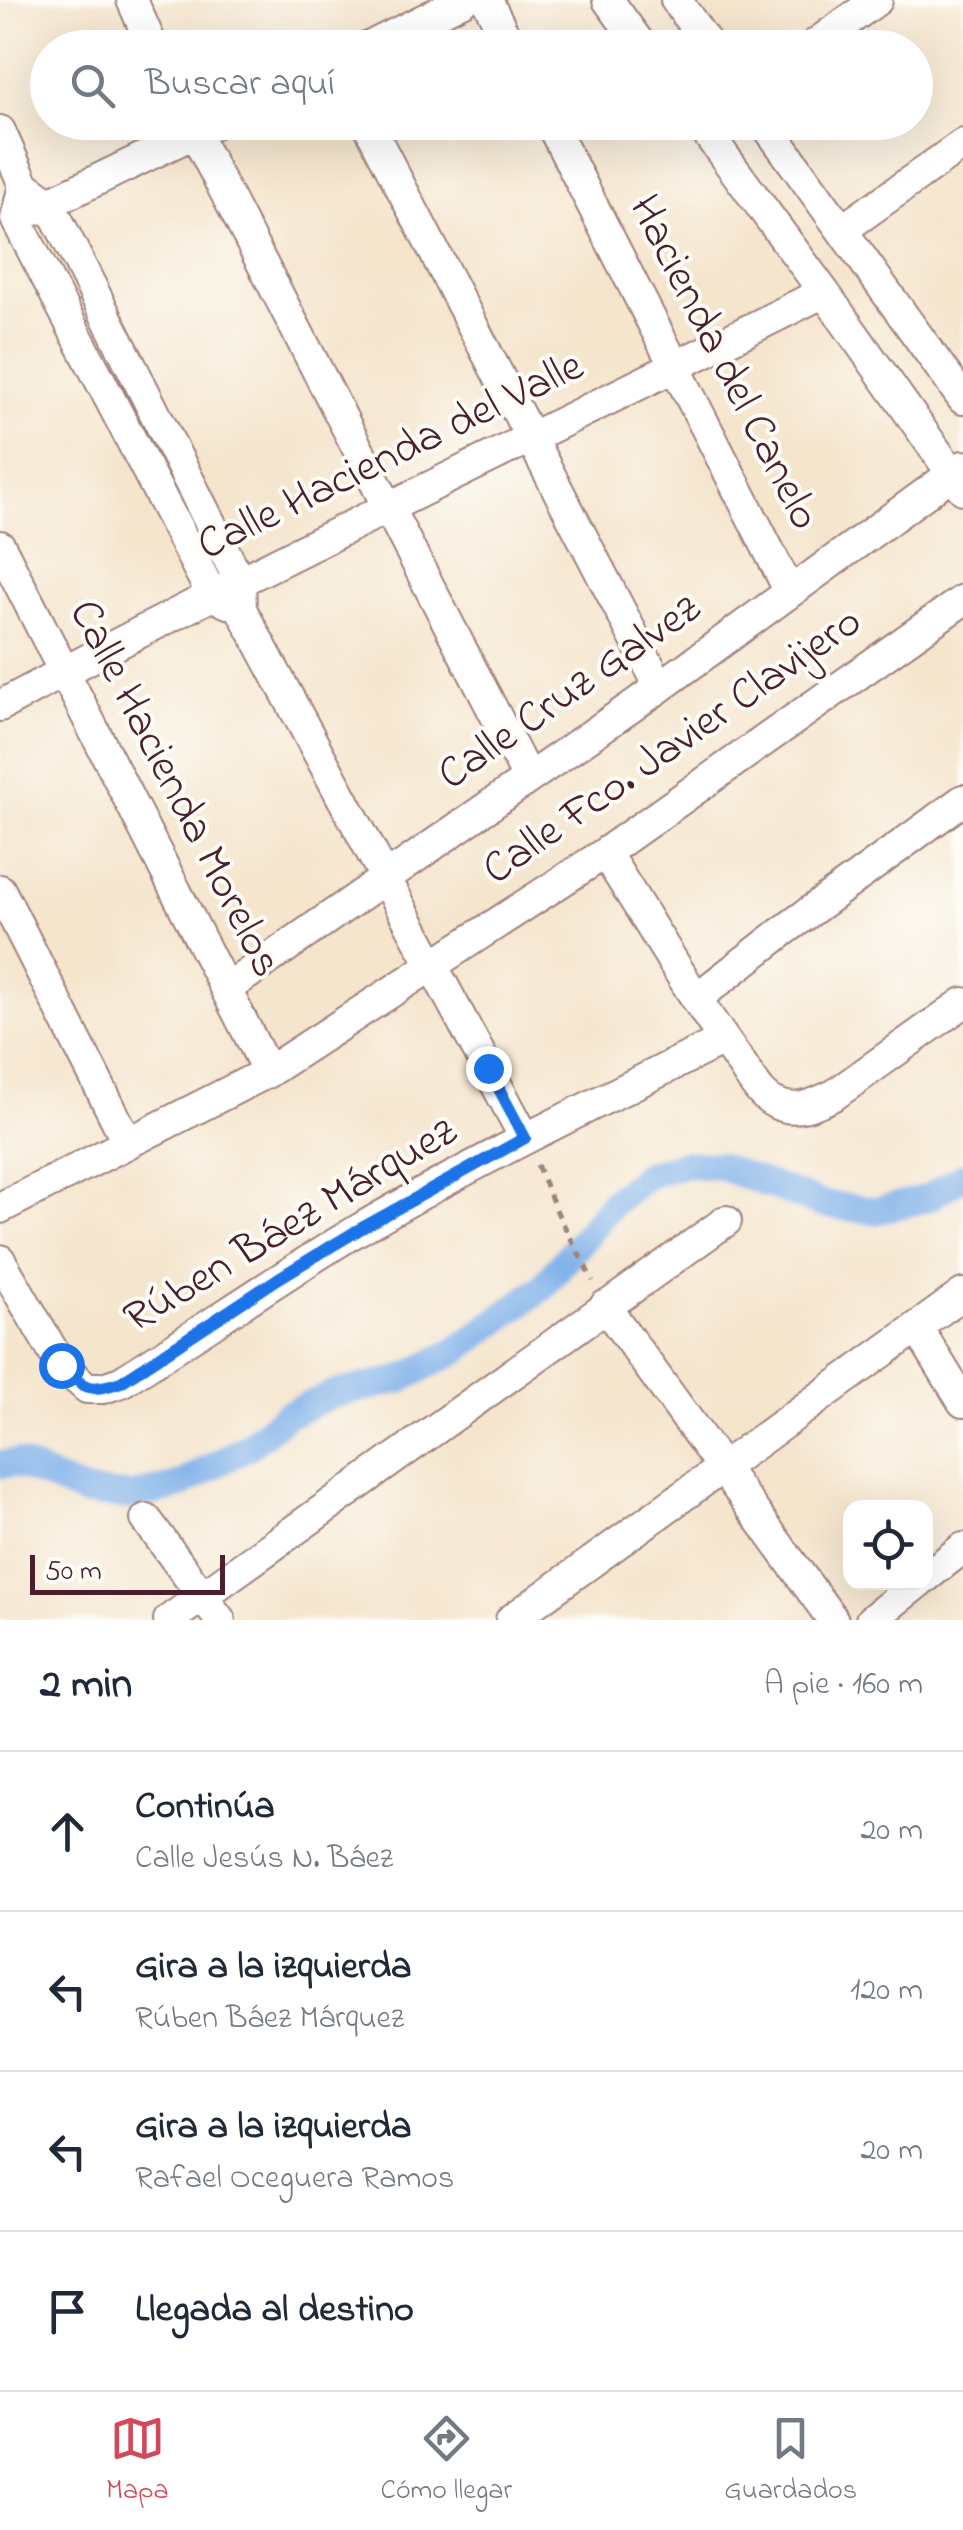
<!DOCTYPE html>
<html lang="es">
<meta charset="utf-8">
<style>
:root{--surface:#fff;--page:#f2f2f3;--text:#1f2937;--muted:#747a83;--line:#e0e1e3;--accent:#d1495b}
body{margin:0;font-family:"Indie Flower",sans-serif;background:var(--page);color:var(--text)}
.controls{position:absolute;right:30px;bottom:30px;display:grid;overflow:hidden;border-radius:20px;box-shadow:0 10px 40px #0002}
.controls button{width:90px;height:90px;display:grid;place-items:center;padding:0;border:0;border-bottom:2px solid var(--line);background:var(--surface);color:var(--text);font:50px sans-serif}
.scale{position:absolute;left:30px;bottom:25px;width:195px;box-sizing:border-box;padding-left:10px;border:5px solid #4a1f2b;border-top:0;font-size:28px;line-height:35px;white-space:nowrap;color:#4a1f2b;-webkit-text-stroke:8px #fdfcf7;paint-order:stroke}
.stop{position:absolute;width:30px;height:30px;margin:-22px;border:8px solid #1a73e8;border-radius:50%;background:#fff}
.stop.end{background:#1a73e8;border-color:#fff;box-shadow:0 2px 10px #0008}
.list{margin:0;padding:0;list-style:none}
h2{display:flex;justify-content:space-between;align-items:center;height:130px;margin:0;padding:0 40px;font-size:42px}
h2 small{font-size:32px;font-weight:400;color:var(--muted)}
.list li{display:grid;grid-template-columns:65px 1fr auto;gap:30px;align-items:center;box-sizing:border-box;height:160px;padding:0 40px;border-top:2px solid var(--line)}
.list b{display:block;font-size:38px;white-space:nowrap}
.list p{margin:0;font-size:32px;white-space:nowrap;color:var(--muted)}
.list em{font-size:32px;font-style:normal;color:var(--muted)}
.icon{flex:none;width:55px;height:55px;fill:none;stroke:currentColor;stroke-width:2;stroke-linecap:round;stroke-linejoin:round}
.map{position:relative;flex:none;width:963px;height:1620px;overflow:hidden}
.search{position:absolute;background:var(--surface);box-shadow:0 10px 40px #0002;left:30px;right:30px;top:30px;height:110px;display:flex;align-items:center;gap:25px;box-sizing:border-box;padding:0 35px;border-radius:55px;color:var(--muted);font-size:38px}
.sheet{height:770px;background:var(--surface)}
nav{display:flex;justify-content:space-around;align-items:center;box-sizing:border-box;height:140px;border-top:2px solid var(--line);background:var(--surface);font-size:28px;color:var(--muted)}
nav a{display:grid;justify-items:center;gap:5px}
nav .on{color:var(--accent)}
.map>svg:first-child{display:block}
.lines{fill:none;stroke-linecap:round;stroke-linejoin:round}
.canal{stroke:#7cafe9;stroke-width:28}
.minor-casing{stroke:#a0827c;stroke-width:34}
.path{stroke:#a0827c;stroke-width:5;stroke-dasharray:8 8;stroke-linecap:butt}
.minor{stroke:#fff;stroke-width:30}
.route{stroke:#1a73e8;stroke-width:12}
.labels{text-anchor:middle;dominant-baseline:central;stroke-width:8;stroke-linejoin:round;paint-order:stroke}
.street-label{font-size:45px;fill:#4a1f2b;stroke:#fdfcf7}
</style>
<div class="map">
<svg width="963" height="1620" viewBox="0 0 963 1620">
<rect width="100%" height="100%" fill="#fdfcf7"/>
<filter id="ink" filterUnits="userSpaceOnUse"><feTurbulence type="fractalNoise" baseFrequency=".01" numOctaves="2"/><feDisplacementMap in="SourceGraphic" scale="20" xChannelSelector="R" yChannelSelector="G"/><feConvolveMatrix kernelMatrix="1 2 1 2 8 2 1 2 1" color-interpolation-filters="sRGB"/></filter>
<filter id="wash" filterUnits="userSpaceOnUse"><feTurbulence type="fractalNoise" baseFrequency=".0048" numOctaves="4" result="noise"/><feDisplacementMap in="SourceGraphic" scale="40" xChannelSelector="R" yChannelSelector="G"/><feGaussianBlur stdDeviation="2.25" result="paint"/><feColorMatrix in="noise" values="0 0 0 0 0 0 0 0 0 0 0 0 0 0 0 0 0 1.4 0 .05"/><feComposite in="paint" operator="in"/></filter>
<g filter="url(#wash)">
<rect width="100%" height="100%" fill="#f5e5cd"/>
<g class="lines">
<path class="canal" d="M 0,1464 L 16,1463 L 84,1493 L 133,1496 L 179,1486 L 248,1446 L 286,1415 L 334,1394 L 400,1380 L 456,1351 L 543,1287 L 614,1201 L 647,1175 L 684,1164 L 719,1166 L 821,1204 L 876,1211 L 928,1198 L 963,1176"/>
</g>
</g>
<g filter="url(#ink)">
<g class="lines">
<g class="minor-casing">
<path id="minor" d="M 132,0 L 153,48
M 487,0 L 511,48
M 608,0 L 643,48
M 676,0 L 710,48
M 367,48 L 463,0
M 810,48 L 877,0
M 189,122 L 528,778
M 367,122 L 660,687
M 550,122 L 790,592
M 699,122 L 824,292 L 963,489
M 764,122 L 963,399
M 0,131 L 24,185
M 24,185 L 49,203 L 240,582 L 241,609 L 525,1138
M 24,185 L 16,219 L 212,595 L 228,603
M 35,210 L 217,122
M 842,230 L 963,144
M 0,546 L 268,1072
M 0,706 C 271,560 550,431 824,292
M 605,853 C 650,922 691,996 740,1062 C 750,1076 759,1095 775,1103 C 795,1114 815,1104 834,1095 L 963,1003
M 0,890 L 128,1143
M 226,989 L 660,687 L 963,466
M 697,998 L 782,932 L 963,800
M 0,1208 L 268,1072 L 605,853 L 963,600
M 0,1260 L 61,1365 L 87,1388 L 103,1388 L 121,1382 C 201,1332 278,1278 358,1230 C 477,1160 601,1101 723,1040
M 605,1306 L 833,1620
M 917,1327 L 963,1402
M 146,1519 L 220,1620
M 926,1577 L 963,1548
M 169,1620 L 726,1221
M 511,1620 L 963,1294
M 871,1620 L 919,1582"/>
</g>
<path class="path" d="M 537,1165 L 558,1214 L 593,1281"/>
<use href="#minor" class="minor"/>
</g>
</g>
<g class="lines" filter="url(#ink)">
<path class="route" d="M 61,1365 C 85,1389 88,1393 121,1382 L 279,1278 L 360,1229 L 525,1138 L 488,1068"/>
</g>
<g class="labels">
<g class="street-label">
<text transform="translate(723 363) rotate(63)">Hacienda del Canelo</text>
<text transform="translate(391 457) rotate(-26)">Calle Hacienda del Valle</text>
<text transform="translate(570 693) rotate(-35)">Calle Cruz Galvez</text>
<text transform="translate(673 747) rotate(-35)">Calle Fco. Javier Clavijero</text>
<text transform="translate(174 789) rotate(63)">Calle Hacienda Morelos</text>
<text transform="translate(291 1226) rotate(-31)">Rúben Báez Márquez</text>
</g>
</g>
</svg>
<div class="controls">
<button><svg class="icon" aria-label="locate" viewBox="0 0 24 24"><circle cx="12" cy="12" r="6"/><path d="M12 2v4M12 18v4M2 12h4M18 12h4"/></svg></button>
</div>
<div class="scale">50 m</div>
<div class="stop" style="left:61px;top:1365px"></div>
<div class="stop end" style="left:488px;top:1068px"></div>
<div class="search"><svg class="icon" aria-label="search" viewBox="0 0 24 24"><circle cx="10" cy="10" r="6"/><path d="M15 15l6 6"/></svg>Buscar aquí</div>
</div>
<section class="sheet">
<h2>2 min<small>A pie · 160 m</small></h2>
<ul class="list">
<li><svg class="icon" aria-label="ahead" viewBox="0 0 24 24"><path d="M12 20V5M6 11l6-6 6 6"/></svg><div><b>Continúa</b><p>Calle Jesús N. Báez</p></div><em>20 m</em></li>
<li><svg class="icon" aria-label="left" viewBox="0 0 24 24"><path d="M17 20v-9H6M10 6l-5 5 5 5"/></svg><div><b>Gira a la izquierda</b><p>Rúben Báez Márquez</p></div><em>120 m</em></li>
<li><svg class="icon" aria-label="left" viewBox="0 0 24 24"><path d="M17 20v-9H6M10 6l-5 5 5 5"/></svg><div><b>Gira a la izquierda</b><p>Rafael Oceguera Ramos</p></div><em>20 m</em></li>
<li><svg class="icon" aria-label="arrive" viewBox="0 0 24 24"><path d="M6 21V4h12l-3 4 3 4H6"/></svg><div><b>Llegada al destino</b></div></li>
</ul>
</section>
<nav>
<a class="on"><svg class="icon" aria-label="map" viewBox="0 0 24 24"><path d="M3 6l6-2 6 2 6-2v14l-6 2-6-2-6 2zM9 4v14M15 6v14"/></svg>Mapa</a>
<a><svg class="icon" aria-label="directions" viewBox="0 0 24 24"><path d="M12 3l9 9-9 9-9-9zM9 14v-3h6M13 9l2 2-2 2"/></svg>Cómo llegar</a>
<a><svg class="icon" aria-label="saved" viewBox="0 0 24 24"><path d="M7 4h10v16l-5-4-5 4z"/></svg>Guardados</a>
</nav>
